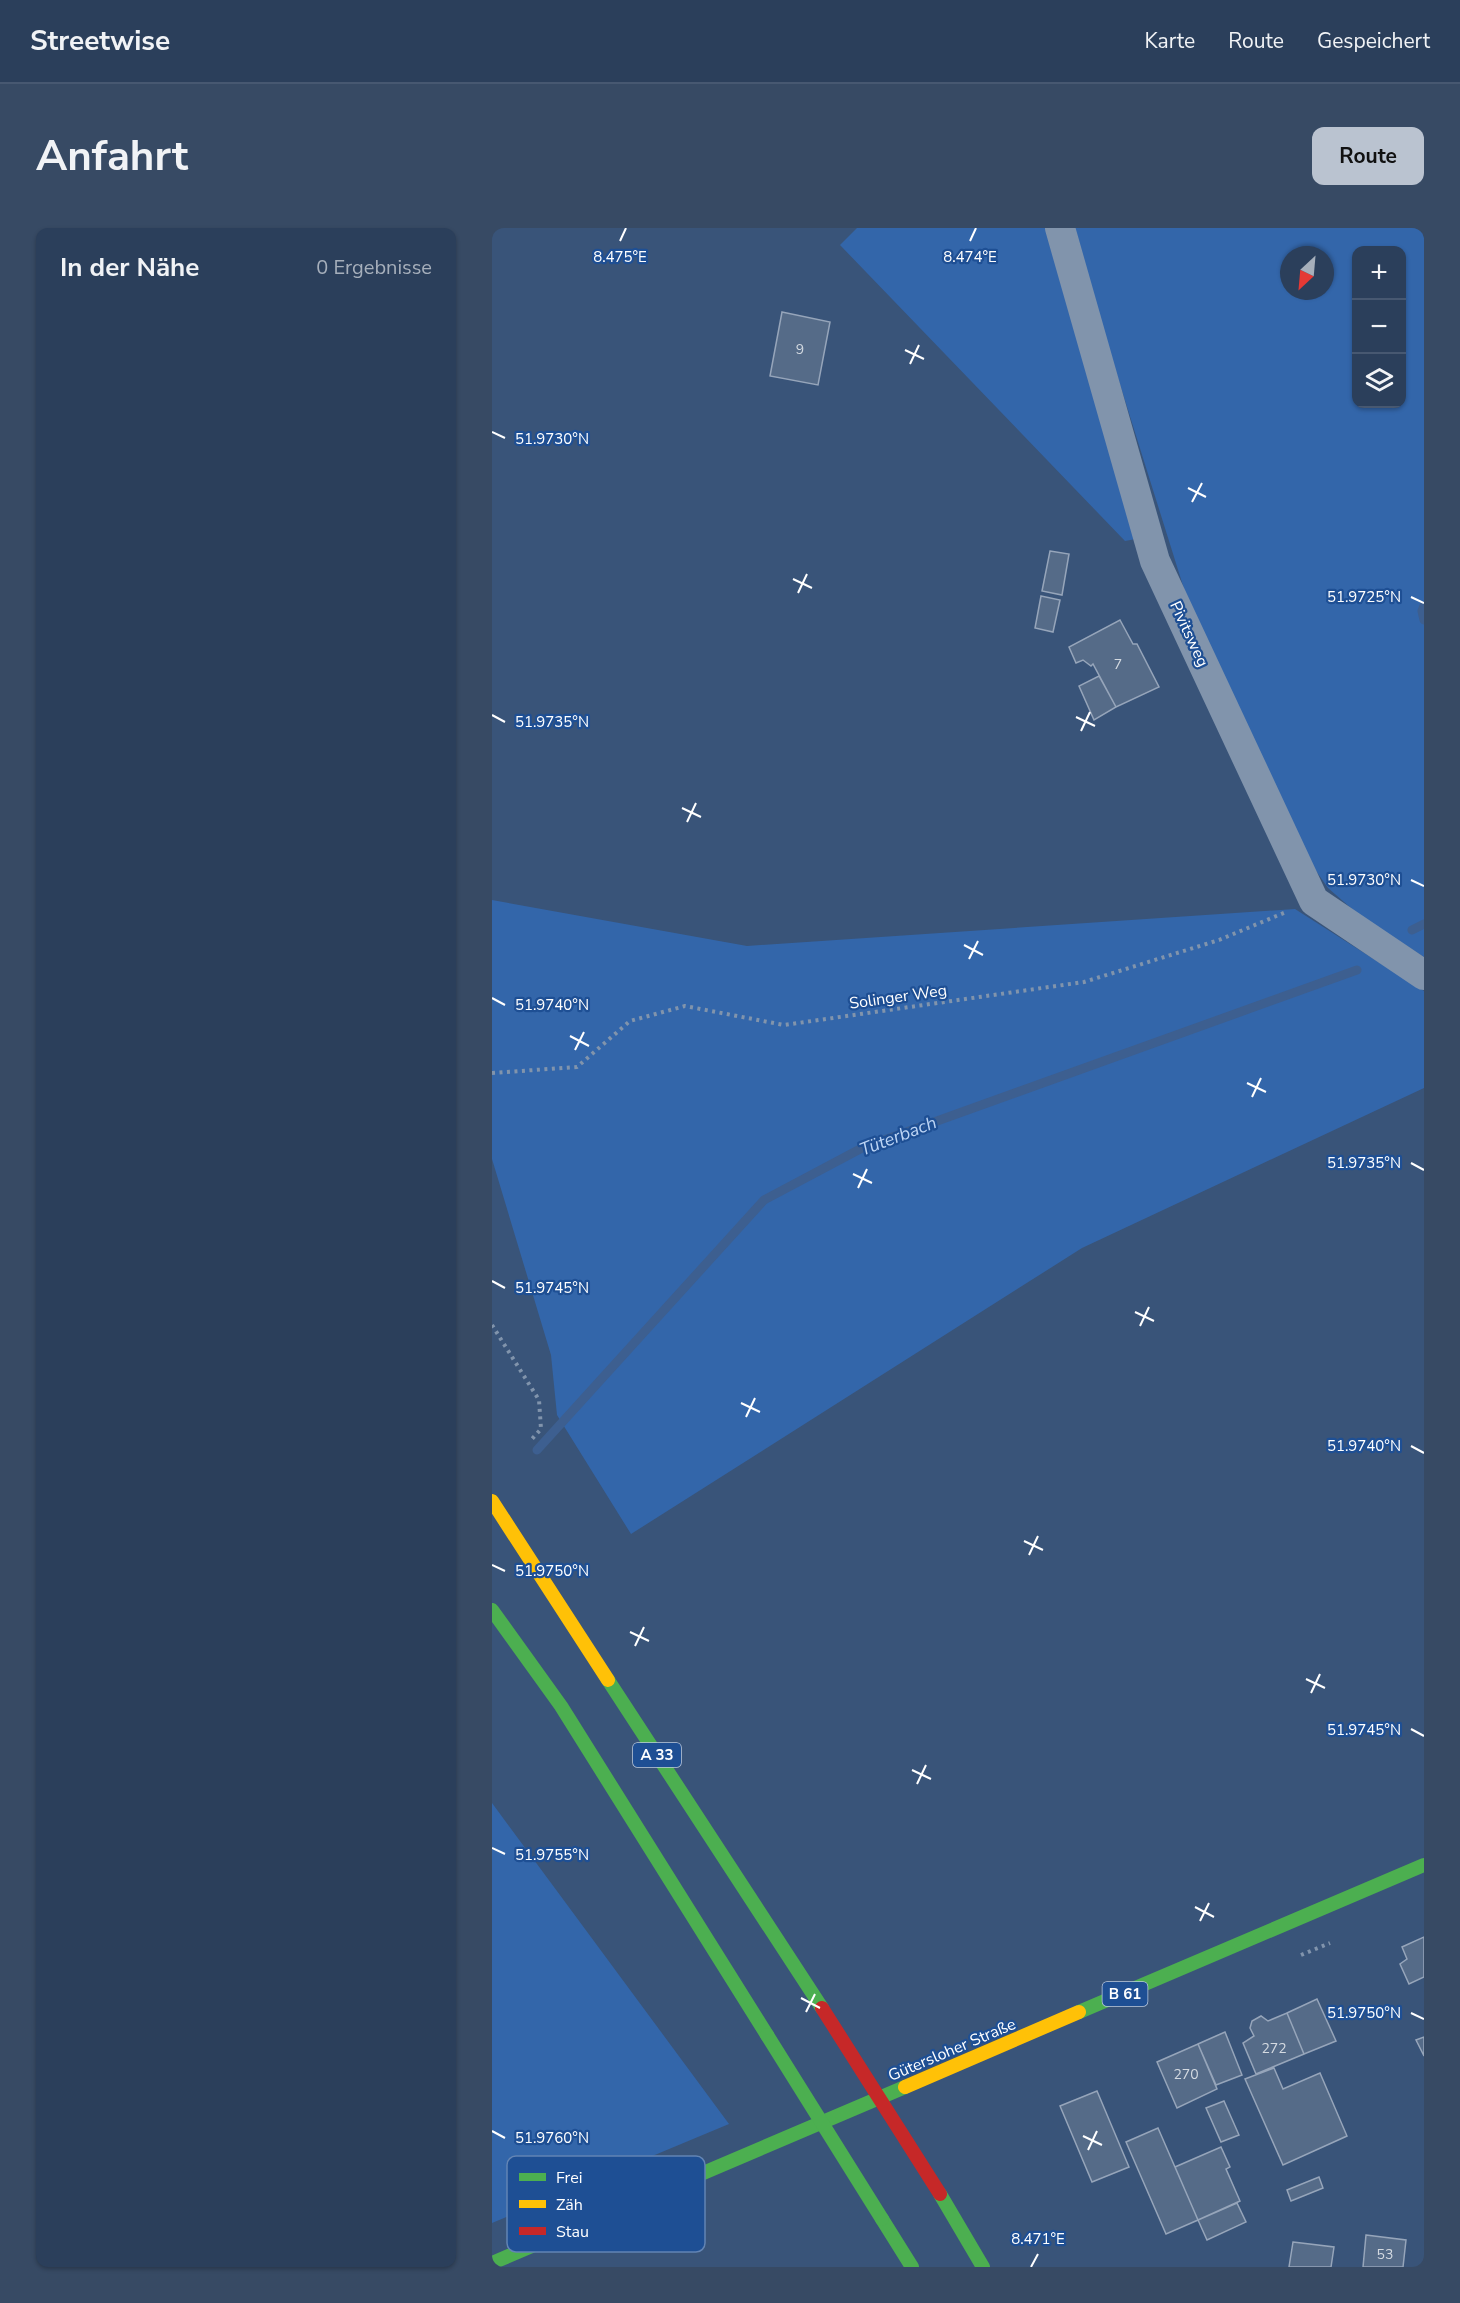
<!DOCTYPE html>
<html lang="de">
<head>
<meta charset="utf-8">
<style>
  body { margin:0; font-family:"Nunito Sans",sans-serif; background:#374a64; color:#f1f3f6 }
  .controls { position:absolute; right:18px; top:18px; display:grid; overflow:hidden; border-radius:12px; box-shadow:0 2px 4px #0004 }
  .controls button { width:54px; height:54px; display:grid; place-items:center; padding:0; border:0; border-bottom:2px solid #475871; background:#2b3f5b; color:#f1f3f6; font:30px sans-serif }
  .compass { position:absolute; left:788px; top:18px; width:54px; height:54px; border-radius:50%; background:#2b3f5b; box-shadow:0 2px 4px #0004; rotate:206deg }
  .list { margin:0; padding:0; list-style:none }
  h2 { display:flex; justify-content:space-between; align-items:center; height:78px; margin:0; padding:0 24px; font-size:26px }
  h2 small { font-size:20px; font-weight:400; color:#a6afbb }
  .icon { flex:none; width:33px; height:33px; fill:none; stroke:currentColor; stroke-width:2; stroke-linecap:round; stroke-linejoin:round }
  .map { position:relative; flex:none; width:932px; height:2039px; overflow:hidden; border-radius:12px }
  header { display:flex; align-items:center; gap:36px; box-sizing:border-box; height:84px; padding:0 30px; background:#2b3f5b; border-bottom:2px solid #475871 }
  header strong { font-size:28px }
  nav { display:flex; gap:33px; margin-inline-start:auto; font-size:21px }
  .intro { display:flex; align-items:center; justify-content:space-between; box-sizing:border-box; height:144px; padding:0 36px }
  h1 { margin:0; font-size:42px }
  .button { padding:15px 27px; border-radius:12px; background:#bac3d0; color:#111; font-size:21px; font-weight:700 }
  main { display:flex; gap:36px; padding:0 36px }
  aside { flex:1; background:#2b3f5b; border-radius:12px; box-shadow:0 2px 4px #0004 }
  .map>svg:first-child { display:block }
</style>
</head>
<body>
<header>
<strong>Streetwise</strong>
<nav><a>Karte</a><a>Route</a><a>Gespeichert</a></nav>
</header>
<div class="intro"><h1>Anfahrt</h1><a class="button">Route</a></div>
<main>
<aside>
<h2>In der Nähe<small>0 Ergebnisse</small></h2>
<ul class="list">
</ul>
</aside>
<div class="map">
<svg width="932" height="2039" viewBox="0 0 932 2039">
  <rect width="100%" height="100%" fill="#395479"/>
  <path fill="#36a" fill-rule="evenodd" d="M365 0H558L649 310 633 313 348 17Z
    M579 0H932V729L867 687 836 660 815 630 698 380ZM864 22H910V176H864ZM797 27H833V63H797Z
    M0 672 255 718 803 681 932 763V860L590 1020 139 1306 65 1187 59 1127 0 931Z
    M0 1575 237 1896 0 1995Z"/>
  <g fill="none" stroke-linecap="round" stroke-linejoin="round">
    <path stroke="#3d5f90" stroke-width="9" d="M932 378 930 383 932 392
      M920 702 932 696
      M45 1222 272 972 370 920 865 742"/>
  </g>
  <path fill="#556b88" stroke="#96a5ba" stroke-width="1.5" d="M290 84 338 94 326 157 278 148Z
    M558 323 577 326 570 367 550 363Z
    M549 368 568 372 561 404 543 400Z
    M628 392 641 416H645L667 459 624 479 601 436 599 438 591 432 584 435 577 419Z
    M607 448 624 479 602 492 587 458Z
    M932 1709V1749L917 1756 908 1736 915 1731 910 1719Z
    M825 1771 844 1813 812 1826 795 1785Z
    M795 1785 812 1826 764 1846 751 1815 762 1808 758 1800 760 1793 769 1788 776 1793Z
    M733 1804 750 1847 724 1857 706 1816Z
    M932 1809V1828L924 1812Z
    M706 1816 725 1861 685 1880 665 1834Z
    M782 1840 791 1861 828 1845 855 1908 791 1937 753 1851Z
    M605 1863 637 1939 600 1954 568 1878Z
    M732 1873 747 1907 729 1914 714 1880Z
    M666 1900 706 1992 674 2006 634 1914Z
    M729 1919 738 1939 734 1941 748 1973 706 1992 683 1939Z
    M827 1949 831 1960 799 1973 795 1962Z
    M745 1975 754 1994 715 2012 706 1992Z
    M874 2007 914 2012 911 2039H871Z
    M801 2014 842 2019 839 2039H797Z"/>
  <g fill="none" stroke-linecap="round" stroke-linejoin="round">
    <path stroke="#8194ac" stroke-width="4" stroke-dasharray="3 4.5" stroke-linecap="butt" d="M0 845 85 839 138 793 193 778 292 797 592 754 727 712 794 684
      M0 1097 47 1172 49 1201 39 1212
      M809 1727 838 1715"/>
    <path stroke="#8194ac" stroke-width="30" d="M568 0 663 333 822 673 932 747"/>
    <path stroke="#4caf50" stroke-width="14" d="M0 1382 69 1478 275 1807
      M116 1452 330 1780
      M587 1784 932 1637
      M448 1966 491 2039
      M390 1991 420 2039
      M0 2035 413 1859"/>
    <path stroke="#ffc107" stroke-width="14" d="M0 1273 116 1452
      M413 1859 587 1784"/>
    <path stroke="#4caf50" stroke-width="14" d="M275 1807 390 1991"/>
    <path stroke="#c62828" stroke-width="14" d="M330 1780 448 1966"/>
  </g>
  <path fill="none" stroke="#fff" stroke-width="2" d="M128 13 134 0M478 13 484 0M413 122 432 131M418 136 427 117M0 204 13 210M696 260 714 269M700 274 710 255M301 351 320 360M306 365 315 346M919 369 932 375M0 487 13 494M584 489 603 498M589 503 598 484M190 580 209 589M195 594 204 575M919 652 932 658M472 717 491 727M477 731 486 713M0 770 13 777M78 808 97 818M83 822 92 804M755 855 774 864M760 869 769 850M919 935 932 942M361 946 380 955M366 960 375 941M0 1053 13 1060M643 1084 662 1093M648 1098 657 1079M249 1175 268 1184M254 1189 263 1170M919 1218 932 1225M532 1313 551 1322M537 1327 546 1308M0 1337 13 1343M138 1404 157 1413M143 1418 152 1399M814 1451 833 1460M819 1465 828 1446M919 1501 932 1508M420 1542 439 1551M425 1556 434 1537M0 1620 13 1626M703 1679 722 1689M708 1693 717 1675M309 1770 328 1780M314 1784 323 1766M919 1785 932 1791M0 1903 13 1910M591 1908 610 1917M596 1922 605 1903M539 2039 546 2026"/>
  <g text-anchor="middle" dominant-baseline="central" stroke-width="4.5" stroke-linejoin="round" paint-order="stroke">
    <g font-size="14" fill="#d4dae1">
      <text x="308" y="121">9</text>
      <text x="626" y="436">7</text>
      <text x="782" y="1820">272</text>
      <text x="694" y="1846">270</text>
      <text x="893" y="2026">53</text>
    </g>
    <g fill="#1e4f94" stroke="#bccadf" stroke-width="1.5">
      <rect x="141" y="1515" width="48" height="24" rx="4.5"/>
      <rect x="610.5" y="1754" width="45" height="24" rx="4.5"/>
    </g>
    <g font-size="15" font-weight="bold" fill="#fff">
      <text x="165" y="1527">A 33</text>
      <text x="633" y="1766">B 61</text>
    </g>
    <g font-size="16" fill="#fff" stroke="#1e4f94">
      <text transform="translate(697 406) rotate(65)">Pivitsweg</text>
      <text transform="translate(406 769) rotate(-8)">Solinger Weg</text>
      <text transform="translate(460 1822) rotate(-23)">Gütersloher Straße</text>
    </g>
    <g font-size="18" font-style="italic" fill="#bdd5f5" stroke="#1e4f94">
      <text transform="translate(406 908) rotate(-21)">Tüterbach</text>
    </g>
  </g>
  <rect x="15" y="1928" width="198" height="96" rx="9" fill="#1e4f94" stroke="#6284b4" stroke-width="1.5"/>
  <rect x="27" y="1945" width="27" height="8" fill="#4caf50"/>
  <rect x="27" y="1972" width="27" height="8" fill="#ffc107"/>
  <rect x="27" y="1999" width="27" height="8" fill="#c62828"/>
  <g font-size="16" fill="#fff">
    <text x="64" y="1955">Frei</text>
    <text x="64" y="1982">Zäh</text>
    <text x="64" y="2009">Stau</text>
  </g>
  <g font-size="15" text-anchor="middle" fill="#fff" stroke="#1e4f94" stroke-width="4.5" stroke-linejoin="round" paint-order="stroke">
    <text x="128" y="34">8.475°E</text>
    <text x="478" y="34">8.474°E</text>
    <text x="60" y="216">51.9730°N</text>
    <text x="872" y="374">51.9725°N</text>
    <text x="60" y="499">51.9735°N</text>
    <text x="872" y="657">51.9730°N</text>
    <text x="60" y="782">51.9740°N</text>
    <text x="872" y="940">51.9735°N</text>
    <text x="60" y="1065">51.9745°N</text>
    <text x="872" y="1223">51.9740°N</text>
    <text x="60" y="1348">51.9750°N</text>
    <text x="872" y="1507">51.9745°N</text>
    <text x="60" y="1632">51.9755°N</text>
    <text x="872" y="1790">51.9750°N</text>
    <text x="60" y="1915">51.9760°N</text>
    <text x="546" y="2016">8.471°E</text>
  </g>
</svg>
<div class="controls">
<button>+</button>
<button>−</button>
<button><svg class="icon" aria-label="layers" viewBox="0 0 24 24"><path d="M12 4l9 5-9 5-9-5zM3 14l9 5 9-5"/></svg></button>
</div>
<svg class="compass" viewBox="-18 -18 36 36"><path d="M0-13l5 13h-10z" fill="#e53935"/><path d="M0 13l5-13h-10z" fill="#a6afbb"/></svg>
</div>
</main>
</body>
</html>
